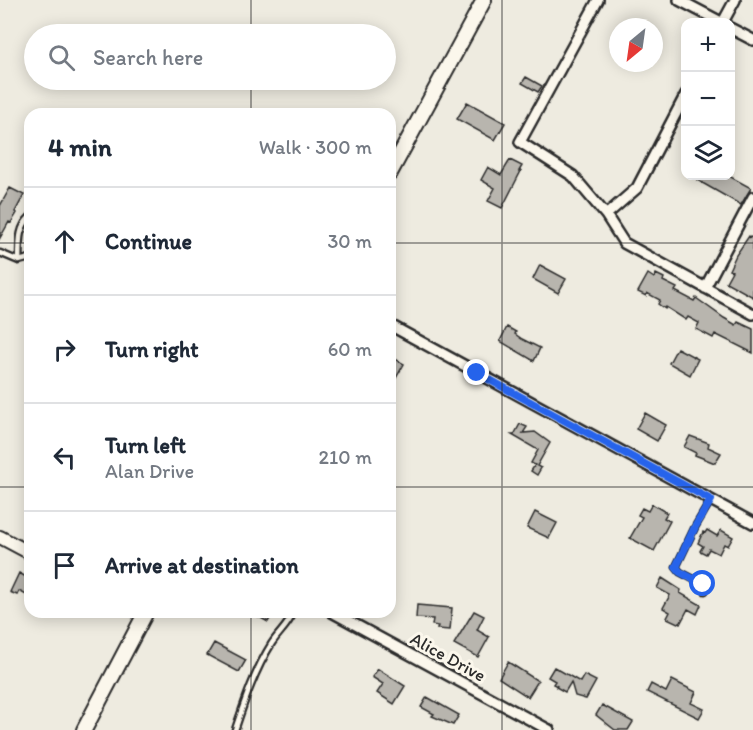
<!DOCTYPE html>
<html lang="en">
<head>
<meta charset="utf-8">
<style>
  body { margin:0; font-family:Itim,sans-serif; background:#f6f6f7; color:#1f2937 }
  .controls { position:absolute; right:18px; top:18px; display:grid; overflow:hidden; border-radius:12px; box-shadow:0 3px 15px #0003 }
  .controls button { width:54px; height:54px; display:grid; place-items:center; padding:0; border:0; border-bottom:2px solid #e0e1e3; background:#fff; color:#1f2937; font:30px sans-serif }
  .compass { position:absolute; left:609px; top:18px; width:54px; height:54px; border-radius:50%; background:#fff; box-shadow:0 3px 15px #0003; rotate:209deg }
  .stop { position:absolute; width:18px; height:18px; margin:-14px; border:4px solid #2563eb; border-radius:50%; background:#fff }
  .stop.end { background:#2563eb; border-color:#fff; box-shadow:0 2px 6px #0008 }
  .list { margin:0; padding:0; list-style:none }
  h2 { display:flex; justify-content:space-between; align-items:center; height:78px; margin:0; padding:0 24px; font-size:26px }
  h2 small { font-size:20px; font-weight:400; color:#747a83 }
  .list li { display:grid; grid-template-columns:39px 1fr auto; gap:18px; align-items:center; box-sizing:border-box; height:108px; padding:0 24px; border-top:2px solid #e0e1e3 }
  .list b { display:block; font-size:22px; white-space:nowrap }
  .list p { margin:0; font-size:20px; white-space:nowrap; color:#747a83 }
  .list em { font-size:20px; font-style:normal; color:#747a83 }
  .icon { flex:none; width:33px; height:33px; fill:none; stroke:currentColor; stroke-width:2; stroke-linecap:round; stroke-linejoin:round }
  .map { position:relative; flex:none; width:753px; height:730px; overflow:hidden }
  .search { position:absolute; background:#fff; box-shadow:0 3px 15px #0003; left:24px; top:24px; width:372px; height:66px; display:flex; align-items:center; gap:15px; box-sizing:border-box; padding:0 21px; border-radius:33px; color:#747a83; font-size:22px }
  .panel { position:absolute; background:#fff; box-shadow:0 3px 15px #0003; left:24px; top:108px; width:372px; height:510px; border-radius:18px }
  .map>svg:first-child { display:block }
</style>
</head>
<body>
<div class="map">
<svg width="753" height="730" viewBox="0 0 753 730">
  <rect width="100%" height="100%" fill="#eeebe0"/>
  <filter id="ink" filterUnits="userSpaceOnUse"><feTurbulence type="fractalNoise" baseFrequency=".0167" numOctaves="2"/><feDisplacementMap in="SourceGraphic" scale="12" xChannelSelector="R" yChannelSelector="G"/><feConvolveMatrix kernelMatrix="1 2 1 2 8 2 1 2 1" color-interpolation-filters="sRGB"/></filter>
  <g filter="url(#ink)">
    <path fill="#b8b5ae" stroke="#2b2b2b" stroke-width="1.5" d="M526 77 542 86 538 92 522 83Z
      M467 102 505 123 495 140 457 119Z
      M510 160 522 166 519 171H521L502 208 488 201 495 188 481 180 488 167 501 175Z
      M700 176H729L751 188 741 205 697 180Z
      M10 188 24 195 15 212 17 213 11 223 9 222 0 238V206Z
      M749 236 753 239V297L726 282 732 271 729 270 736 255Z
      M540 265 566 279 558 293 533 279Z
      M648 274 654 278 656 274 664 278 663 281 677 288 675 291 694 301 696 298 724 318 736 325 738 322 753 329V353L715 334 713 338 696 329 699 323 688 317 686 320 666 307 665 309 658 304 660 300 647 293 646 296 638 292Z
      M507 327 516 332 515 334 522 339 540 348 534 361 500 341Z
      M677 348 698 359 690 375 669 363Z
      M390 356 404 364 396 378 390 375Z
      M645 413 666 425 657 441 636 429Z
      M520 424 527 427 523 433 535 432 550 443 537 466 541 468 537 475 531 471 535 465 531 463 538 450 512 435H514Z
      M690 436 709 443 708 447 721 453 715 463 695 455 696 453 684 447Z
      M652 504 667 513 664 518 670 521 654 551 630 538 642 517 638 515 642 508 648 511Z
      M535 512 557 523 549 538 527 528Z
      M707 530 717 536 721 530 733 537 728 546 724 544 719 554 709 549 706 554 700 551 703 546 698 543 703 532 705 533Z
      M19 573 30 579V597L19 591 17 595 10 592Z
      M662 578 681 590 680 593 701 605 697 614 688 609 680 624 667 618 670 612 663 608 670 595 657 588Z
      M417 605 452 608 450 630 437 629 438 626 432 625 433 619 416 618Z
      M474 611 484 616 477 630 489 637 478 657 454 644Z
      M250 612H274L268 622Z
      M214 643 246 660 239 672 207 655Z
      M508 662 538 681 528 697 499 678Z
      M554 667 580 682 584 675 596 681 586 699 575 696 571 682 565 692 556 687 557 686 553 684 555 681 548 677Z
      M378 669 405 686 394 704 377 693 383 684 372 677Z
      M672 680 696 692 691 703 704 709 699 718 647 692 651 684 666 692Z
      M427 697 459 715 453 725 432 716 434 714 421 707Z
      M602 705 633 722 628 730H615L596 715Z"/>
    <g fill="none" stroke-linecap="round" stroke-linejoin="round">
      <defs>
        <path id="service" d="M0 253 19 261 30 258
          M19 261C20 245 17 229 30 217
          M705 591 703 584 680 572 676 567 695 527 711 500
          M235 730C245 700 255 670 272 643 280 631 287 627 294 612"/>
        <path id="minor" d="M598 0 520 142 573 176 606 215 624 243 753 314
          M679 0 721 22
          M723 22 735 0
          M730 28 753 40
          M606 215 637 188 686 94
          M705 288 753 197
          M390 325 753 523
          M332 612 549 730"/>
        <path id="tertiary" d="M0 537 30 553"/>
        <path id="secondary" d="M390 173 484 0
          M84 730 146 612"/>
      </defs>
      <use href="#service" stroke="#2b2b2b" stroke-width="9"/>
      <use href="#minor" stroke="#2b2b2b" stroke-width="14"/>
      <use href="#tertiary" stroke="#2b2b2b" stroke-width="16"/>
      <use href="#secondary" stroke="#2b2b2b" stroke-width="18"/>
      <use href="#service" stroke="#fbf7ec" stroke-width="4.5"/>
      <use href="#minor" stroke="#fbf7ec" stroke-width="9"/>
      <use href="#tertiary" stroke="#fbf7ec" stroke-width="12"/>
      <use href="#secondary" stroke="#fbf7ec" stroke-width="14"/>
    </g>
  </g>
  <g fill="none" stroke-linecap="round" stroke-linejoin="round" filter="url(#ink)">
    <path stroke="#2563eb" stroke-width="8" d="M477 373 711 500 695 527 676 567 680 572 703 584"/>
  </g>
  <path fill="none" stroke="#2b2b2b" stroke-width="1.5" stroke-opacity="0.55" d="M251 0V34M502 0V730M251 80V114M0 243H30M390 243H753M0 487H30M390 487H753M251 612V730"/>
  <g text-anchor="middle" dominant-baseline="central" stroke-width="6" stroke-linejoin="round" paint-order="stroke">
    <g font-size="18" fill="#2b2b2b" stroke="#fbf7ec">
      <text transform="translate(448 657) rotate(29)">Alice Drive</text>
    </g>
  </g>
</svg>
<div class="controls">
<button>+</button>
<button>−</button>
<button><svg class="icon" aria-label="layers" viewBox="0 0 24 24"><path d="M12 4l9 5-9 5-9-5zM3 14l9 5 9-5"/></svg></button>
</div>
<svg class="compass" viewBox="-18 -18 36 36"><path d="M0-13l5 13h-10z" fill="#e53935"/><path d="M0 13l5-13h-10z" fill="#747a83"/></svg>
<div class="stop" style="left:703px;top:584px"></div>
<div class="stop end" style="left:477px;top:373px"></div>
<div class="search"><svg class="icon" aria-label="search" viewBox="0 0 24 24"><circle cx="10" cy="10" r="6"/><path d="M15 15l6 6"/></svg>Search here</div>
<section class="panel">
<h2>4 min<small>Walk · 300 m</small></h2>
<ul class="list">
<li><svg class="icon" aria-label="ahead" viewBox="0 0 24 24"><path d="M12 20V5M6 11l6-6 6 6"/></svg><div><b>Continue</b></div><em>30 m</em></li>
<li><svg class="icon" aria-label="right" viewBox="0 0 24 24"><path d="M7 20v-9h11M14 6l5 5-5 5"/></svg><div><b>Turn right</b></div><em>60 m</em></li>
<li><svg class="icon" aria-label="left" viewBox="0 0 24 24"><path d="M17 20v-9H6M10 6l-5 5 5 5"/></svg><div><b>Turn left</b><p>Alan Drive</p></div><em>210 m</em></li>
<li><svg class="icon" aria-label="arrive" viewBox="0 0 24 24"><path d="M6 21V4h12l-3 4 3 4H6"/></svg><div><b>Arrive at destination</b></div></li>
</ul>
</section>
</div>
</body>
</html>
